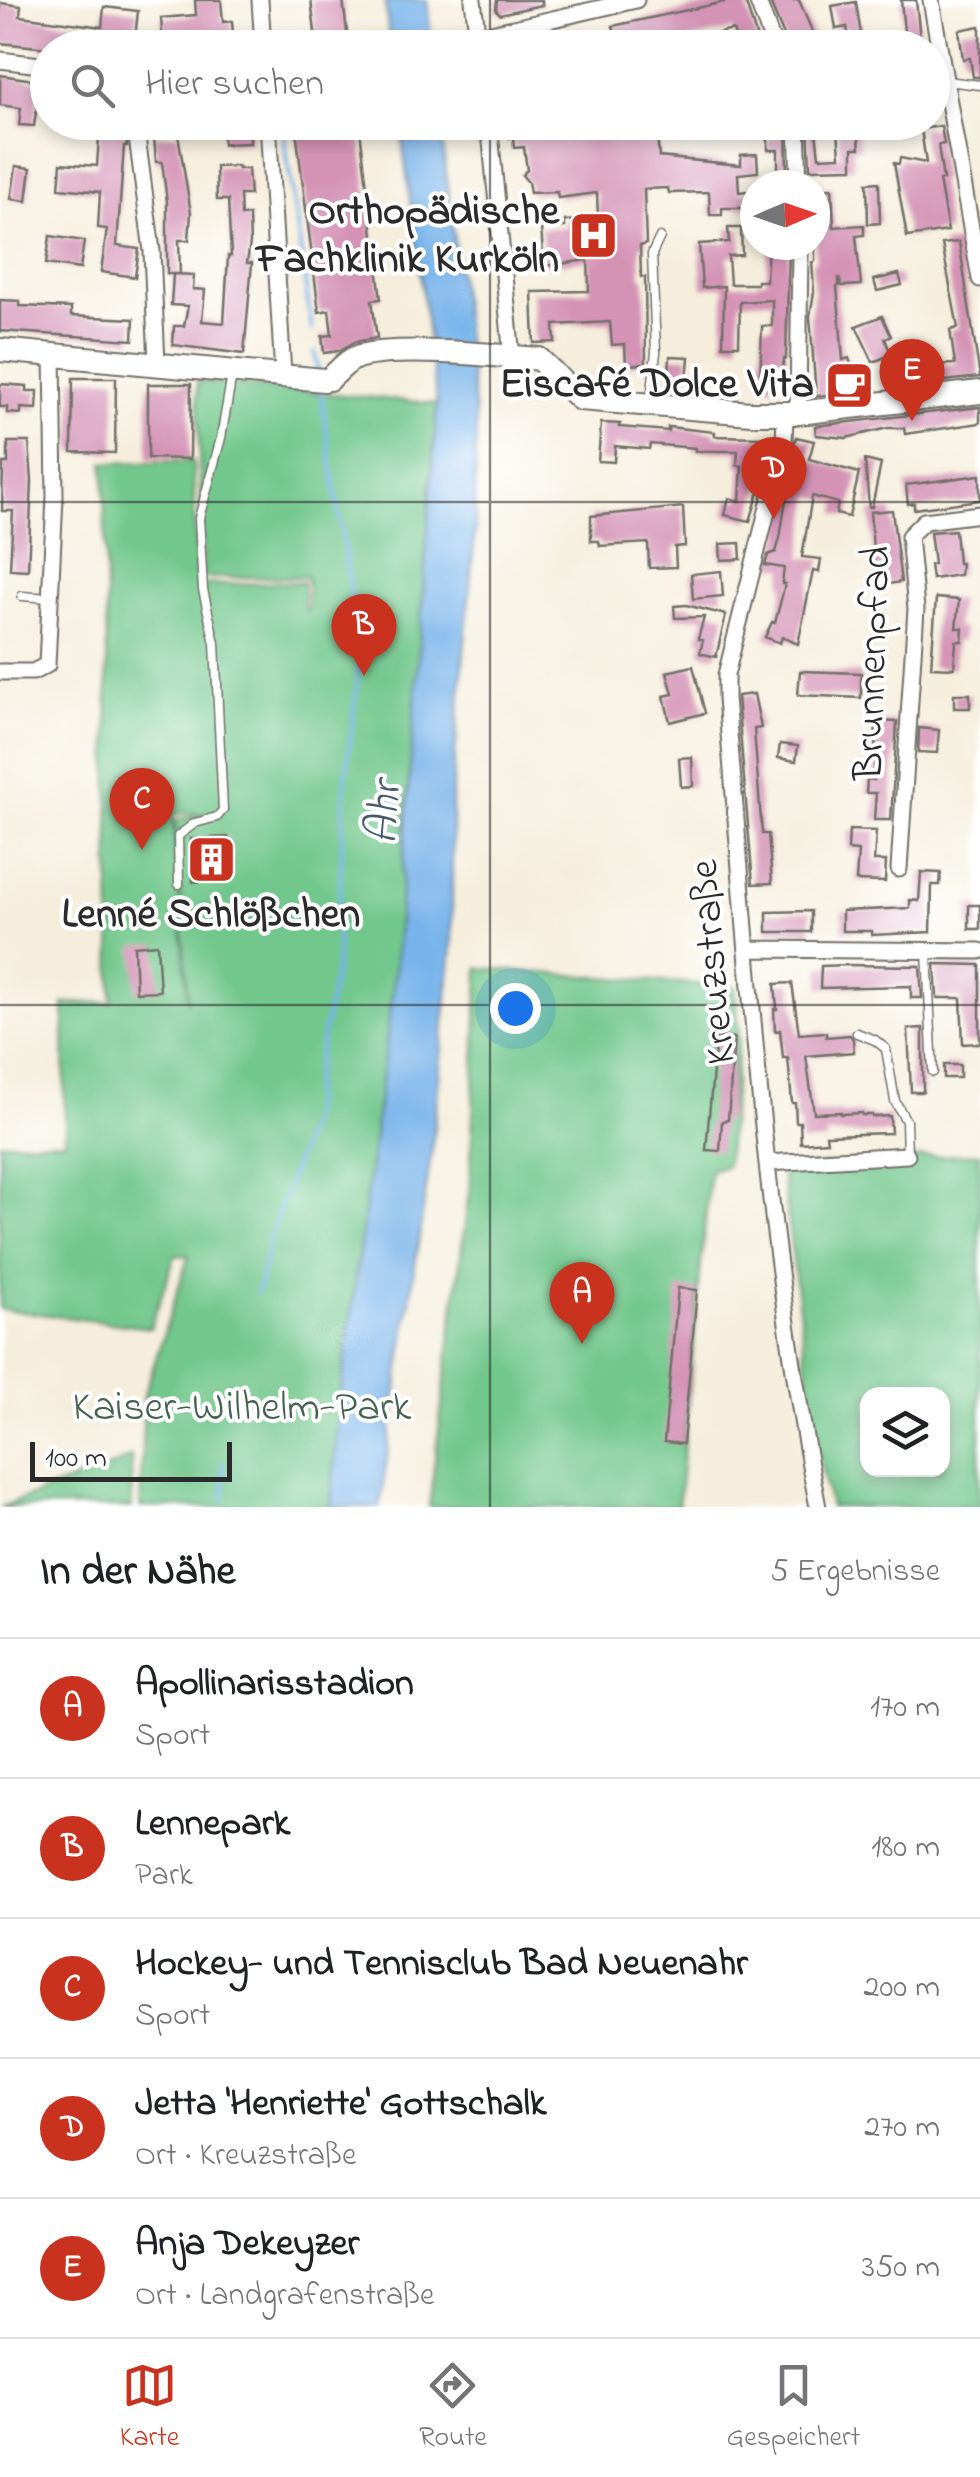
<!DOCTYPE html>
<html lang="de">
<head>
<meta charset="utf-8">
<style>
  body { margin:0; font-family:"Indie Flower",sans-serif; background:#f2f2f2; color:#202124 }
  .controls { position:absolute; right:30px; bottom:30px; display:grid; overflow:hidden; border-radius:20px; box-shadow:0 5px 15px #0003 }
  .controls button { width:90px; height:90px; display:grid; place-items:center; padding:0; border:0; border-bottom:2px solid #e0e0e0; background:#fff; color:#202124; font:50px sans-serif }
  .compass { position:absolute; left:740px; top:170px; width:90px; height:90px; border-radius:50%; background:#fff; box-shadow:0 5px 15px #0003; rotate:88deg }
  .scale { position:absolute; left:30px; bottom:25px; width:202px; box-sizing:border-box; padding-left:10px; border:5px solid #2b2b2b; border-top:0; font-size:28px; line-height:35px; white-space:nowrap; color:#2b2b2b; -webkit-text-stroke:8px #fff; paint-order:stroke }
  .you { position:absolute; left:515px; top:1008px; width:35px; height:35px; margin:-25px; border:8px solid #fff; border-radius:50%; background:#1a73e8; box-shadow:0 0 0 15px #1a73e833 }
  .badge { display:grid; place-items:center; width:65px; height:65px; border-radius:50%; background:#c8321e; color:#fff; font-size:32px; font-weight:700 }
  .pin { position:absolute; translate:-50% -82px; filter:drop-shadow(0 2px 5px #0008) }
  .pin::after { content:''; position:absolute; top:52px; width:35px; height:30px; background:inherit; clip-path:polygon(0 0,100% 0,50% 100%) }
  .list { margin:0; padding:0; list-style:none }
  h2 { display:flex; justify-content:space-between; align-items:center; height:130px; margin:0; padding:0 40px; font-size:42px }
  h2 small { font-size:32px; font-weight:400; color:#757577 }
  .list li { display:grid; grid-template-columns:65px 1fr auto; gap:30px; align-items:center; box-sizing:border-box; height:140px; padding:0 40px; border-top:2px solid #e0e0e0 }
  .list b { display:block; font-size:38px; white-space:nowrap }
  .list p { margin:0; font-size:32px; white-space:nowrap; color:#757577 }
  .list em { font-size:32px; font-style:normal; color:#757577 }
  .icon { flex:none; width:55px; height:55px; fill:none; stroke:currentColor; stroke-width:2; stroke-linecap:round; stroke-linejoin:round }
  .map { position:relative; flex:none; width:980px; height:1507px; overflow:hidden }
  .search { position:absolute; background:#fff; box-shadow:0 5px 15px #0003; left:30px; right:30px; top:30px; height:110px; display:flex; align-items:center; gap:25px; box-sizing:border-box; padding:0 35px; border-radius:55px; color:#757577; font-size:38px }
  .sheet { height:830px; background:#fff }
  nav { display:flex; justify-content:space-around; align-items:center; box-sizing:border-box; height:140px; border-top:2px solid #e0e0e0; background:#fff; font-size:28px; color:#757577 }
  nav a { display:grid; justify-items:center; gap:5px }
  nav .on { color:#c8321e }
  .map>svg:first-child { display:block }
</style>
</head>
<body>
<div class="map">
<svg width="980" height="1507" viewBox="0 0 980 1507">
  <rect width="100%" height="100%" fill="#fff"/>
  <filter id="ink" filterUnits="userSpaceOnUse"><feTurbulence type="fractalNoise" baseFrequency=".01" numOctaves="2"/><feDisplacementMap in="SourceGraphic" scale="20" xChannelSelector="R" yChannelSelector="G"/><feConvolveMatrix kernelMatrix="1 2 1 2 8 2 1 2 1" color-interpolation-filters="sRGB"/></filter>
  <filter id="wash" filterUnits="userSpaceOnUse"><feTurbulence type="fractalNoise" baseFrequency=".0048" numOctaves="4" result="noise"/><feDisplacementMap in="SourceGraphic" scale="40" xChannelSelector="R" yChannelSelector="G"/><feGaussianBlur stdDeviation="2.25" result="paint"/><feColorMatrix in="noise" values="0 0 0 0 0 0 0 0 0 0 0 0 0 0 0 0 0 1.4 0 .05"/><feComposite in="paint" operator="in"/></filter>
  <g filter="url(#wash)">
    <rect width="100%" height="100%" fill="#f5eedc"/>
    <path fill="#72c78c" stroke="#4e795c" stroke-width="2.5" fill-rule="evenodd" d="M197 381 437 404 395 974 339 1407 331 1507H140L144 1396 189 1255 175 1256 150 1328 0 1309V1142L65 1141 64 1004 112 1002 104 463 193 461 197 585 303 582 304 609H308L307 577 203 578ZM216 813 175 820 188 1002 172 814Z
      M479 968 735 987 739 1034 726 1166 710 1170 678 1507H429L470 1184Z
      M980 1153V1507H830L816 1441 781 1168ZM868 1394H942V1470H868Z
      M131 1456 132 1507H1L113 1466Z"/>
    <path fill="#78b4ea" stroke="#52708a" stroke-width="2.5" d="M385 0H427L432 47H390Z
      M400 123H440L476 422 475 532 452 787V947L432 1148 380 1507H331L339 1407 395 974 437 404Z"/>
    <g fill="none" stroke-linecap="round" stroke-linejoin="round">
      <path stroke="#78b4ea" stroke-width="4" d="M282 122 312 330
        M315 352 318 372
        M257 1293 271 1233 310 1119 313 1085 336 966 345 784 360 656 320 387
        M223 1463 224 1500"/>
    </g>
    <g id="blocks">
      <path fill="#d493b5" d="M195 0H221L223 22 232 21 234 48H206V44L163 47 161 18 196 15Z
        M311 0H343L349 48H317Z
        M497 0H542V5L500 14 496 10Z
        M734 0 746 4 760 48H739L733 30 654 48H619L613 26Z
        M769 0H799L819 48H789Z
        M901 0H916L921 48H872L871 41 895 38V33L904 32Z
        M856 2 863 48H851L847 27 836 29 832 6Z
        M0 3 21 6 20 16 102 27 104 7 138 11 134 48H49L0 43Z
        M980 26V77H973L970 58 963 59 959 30Z
        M0 75 48 82V99L38 98 34 126 19 125 21 108 0 105Z
        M100 122H122L125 134 127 146H124L117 246 139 249 135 277 101 272 107 229 98 228 100 192 59 188 61 163 97 166Z
        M222 122H250V143L223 144Z
        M295 122H359L381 299 372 300 377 338 355 342 338 351 324 353 322 336 332 335 329 310 319 312Z
        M507 122H656L659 157 741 165V155L757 154 758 172 738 174 739 192 749 191V208H722V215H710L709 192 669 193 668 188 644 189 646 244 640 246 641 277H645L646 364 626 365 625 344 612 345 610 322 554 325 555 342 534 343 532 292 589 291 588 260 544 266 541 228 565 227V221L598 219 597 193 558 198 557 192 530 193 528 182 522 175 527 170 524 147 514 148 513 137 509 138Z
        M773 122H786L787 170 778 171V150H768V138H775Z
        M808 122H815L819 157 840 156 838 130 858 128 860 148H853V168L810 169Z
        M941 126 944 144 938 145 943 180H939L948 231 907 237 894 163 899 164 900 158 926 163 921 129Z
        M178 134 191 213 189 240H179L180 274H167V202L162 162H156L154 136Z
        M16 166 31 168 27 201 11 199Z
        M238 166V169H248L250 195H240L241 216 249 215 250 243 247 263H252L244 354 173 345 174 326H184L188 306 171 305 173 274 194 275 193 289 205 290 202 321 224 323 228 256H231L228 200H217L216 167Z
        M879 182 880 223 868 224 867 183Z
        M832 188 834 227 864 225V235L856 236 861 285 842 286 839 277V286L837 287 843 360 849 358 852 367 832 376 834 380 842 379 843 393 816 396 810 316 814 292 812 262 815 261V189Z
        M728 228H741L742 255 728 256 730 284H757V281H766L768 245H789L786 359H784L781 387 760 385 762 326H772V300L740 302 739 345H723L724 286 702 288 699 244 729 242Z
        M50 236 84 241 80 269 46 264Z
        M959 242 980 377 900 386 899 373 916 371 912 347 925 345 928 365 955 364 950 330 958 328 942 244Z
        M899 274 902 285 877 291 874 280Z
        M0 300 20 301V306L71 308V316L134 319 133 340 0 331Z
        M882 316 891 336 885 338 891 355 873 362 856 326Z
        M670 356 689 357 687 380 669 379Z
        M73 378H116L115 453 72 452Z
        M0 384 27 386V391H38L37 409 21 408V414L7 413V407H0Z
        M148 384H191L190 459 148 458Z
        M980 407V423L905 434 904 428H888L846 438 816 435 815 426Z
        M601 423 620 424 619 427 668 431V427L715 432V436L763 437 764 476 750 521 725 515 729 498 740 501 742 466 737 465 738 451H695V448L650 444 649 449 615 446 614 462 598 461Z
        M796 437 814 441 809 459 859 473 849 517 836 514 838 503 812 496 802 557 821 559 819 572 813 571 798 644 782 637 780 643 765 637 772 622 775 623 785 584H782L784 568 765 565 768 555 776 552 780 538 787 493H783Z
        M8 442H29L32 481 28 570 10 569 13 511H2L3 463H8Z
        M865 460 881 464 872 507H869Z
        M980 475V500L914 509V503L908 504 906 485Z
        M683 507 685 546 675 547 676 567 649 568 648 543 600 546 599 541H591V516Z
        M892 510 901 582 876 586 870 512Z
        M955 530 958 563H961L960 575 932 579 930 565 934 564 930 532Z
        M740 543 741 559 721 560 720 544Z
        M721 571 723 596 693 599 691 574Z
        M936 598 959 600 956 628H963L962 641H956L954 668 931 667Z
        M686 605 726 615 716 657 700 653 703 640 698 639 704 617 675 618 674 606Z
        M693 666 705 713 670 722 664 696 673 694 667 672Z
        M800 671 861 673V698L798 695Z
        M754 694 761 728 754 729 762 834H768L772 883 753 884 737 696Z
        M954 694H970V708H954Z
        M876 721 897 722 891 820H874L876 793H866L867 779 874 780Z
        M919 728 939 730 937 753 918 752Z
        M780 744 798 746 796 761 778 758Z
        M692 757 693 786 681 787 679 758Z
        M849 830 876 831 874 861H886L885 882 856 881 858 851 848 850Z
        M228 837 231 880 193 882 191 839Z
        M921 872 941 873 940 885H932L931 932 872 935V931H842V911L910 908V900L919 901Z
        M969 905H980V929H969Z
        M811 911V932H767V912Z
        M157 944 160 991 136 992 134 946Z
        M935 964 980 965V1043L963 1044 961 998H937Z
        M848 965 920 966 922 998H911V986L820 988 821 966Z
        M792 983 799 1034 826 1032V1037L850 1035 853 1039 854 1052 806 1056 814 1113 841 1112V1114L862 1113V1115H872V1117L890 1116 891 1133 826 1135 827 1141 801 1143 800 1122H796L795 1103H792L788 1058H783L780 1030 775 1031 774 1009H777L775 984Z
        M923 1028V1092H911L908 1029Z
        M716 1037 734 1038 728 1120 722 1121 720 1151 706 1150Z
        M944 1065H960V1078H944Z
        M678 1288 697 1290 683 1444 664 1442Z"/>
    </g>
  </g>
  <g filter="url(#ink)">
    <use href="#blocks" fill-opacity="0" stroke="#726f69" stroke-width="2.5"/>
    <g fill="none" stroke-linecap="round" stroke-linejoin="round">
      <defs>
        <path id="lane" d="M946 81 980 85
          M651 401 656 352 652 254 660 237
          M22 596 50 598
          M179 884 178 836 195 823 217 817 223 810 215 643 203 590 199 518 221 438 232 375
          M927 952 933 1072
          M857 1033 875 1040 886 1049 895 1101 906 1121 907 1155"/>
        <path id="street" d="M260 0 263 48
          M473 0 479 48
          M757 0 775 48
          M931 0 980 279
          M478 36 636 0
          M0 60 48 66
          M135 122 152 251 157 364
          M268 122 283 375
          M489 122 512 357
          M797 122 799 185
          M798 413 800 245
          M785 414 784 443 726 675V698C749 968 765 1241 818 1507
          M0 672H33L47 665 55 497 53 353
          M899 869 916 609 909 536 924 521 980 514
          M748 949 980 951
          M767 1163 907 1155"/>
        <path id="secondary" d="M0 350 324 380 329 379C340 371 346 360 360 356 401 346 494 355 539 359L580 399 751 413H798L980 392"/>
      </defs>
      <use href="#lane" stroke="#726f69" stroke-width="11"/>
      <use href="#street" stroke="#726f69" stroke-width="19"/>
      <use href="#secondary" stroke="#726f69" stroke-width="26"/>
      <use href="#lane" stroke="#fff" stroke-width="8"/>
      <use href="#street" stroke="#fff" stroke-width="15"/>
      <use href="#secondary" stroke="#fff" stroke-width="22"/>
    </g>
  </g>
  <path fill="none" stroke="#2b2b2b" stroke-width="2.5" stroke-opacity="0.55" d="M490 0V48M490 122V1507M0 502H980M0 1005H980"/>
  <defs>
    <symbol id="hospital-square" viewBox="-11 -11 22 22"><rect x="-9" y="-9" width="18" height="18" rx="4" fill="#c8321e" stroke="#fff"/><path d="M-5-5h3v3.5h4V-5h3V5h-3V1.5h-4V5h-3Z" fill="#fff"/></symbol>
    <symbol id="cafe-square" viewBox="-11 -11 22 22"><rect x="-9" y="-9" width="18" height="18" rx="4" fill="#c8321e" stroke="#fff"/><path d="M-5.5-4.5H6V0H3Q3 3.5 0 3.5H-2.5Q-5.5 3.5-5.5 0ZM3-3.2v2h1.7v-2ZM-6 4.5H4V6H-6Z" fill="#fff"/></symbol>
    <symbol id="building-square" viewBox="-11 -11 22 22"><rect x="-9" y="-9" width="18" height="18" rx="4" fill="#c8321e" stroke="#fff"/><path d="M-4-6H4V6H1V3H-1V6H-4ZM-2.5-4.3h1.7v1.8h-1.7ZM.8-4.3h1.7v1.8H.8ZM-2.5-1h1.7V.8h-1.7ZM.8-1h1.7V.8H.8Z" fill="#fff"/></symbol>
  </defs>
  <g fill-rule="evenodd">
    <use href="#hospital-square" x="566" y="208" width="55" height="55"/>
    <use href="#cafe-square" x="822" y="358" width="55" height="55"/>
    <use href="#building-square" x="184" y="832" width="55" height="55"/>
  </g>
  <g text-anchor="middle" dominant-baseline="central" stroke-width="8" stroke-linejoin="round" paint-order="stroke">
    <g font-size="42" font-weight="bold" fill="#2b2b2b" stroke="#fff" text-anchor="end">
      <text x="559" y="212">Orthopädische<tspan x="559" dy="48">Fachklinik Kurköln</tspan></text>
      <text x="814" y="385">Eiscafé Dolce Vita</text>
      <text x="211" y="915" text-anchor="middle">Lenné Schlößchen</text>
    </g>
    <g font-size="42" fill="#2b2b2b" stroke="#fff">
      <text transform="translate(874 663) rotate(-88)">Brunnenpfad</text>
      <text transform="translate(714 962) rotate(-95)">Kreuzstraße</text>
    </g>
    <g font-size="42" fill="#44624d" stroke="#fff">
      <text x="242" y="1408">Kaiser-Wilhelm-Park</text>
    </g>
    <g font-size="45" font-style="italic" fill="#465b6e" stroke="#fff">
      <text transform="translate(386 813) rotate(-86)">Ahr</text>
    </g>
  </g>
</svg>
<div class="controls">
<button><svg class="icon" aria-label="layers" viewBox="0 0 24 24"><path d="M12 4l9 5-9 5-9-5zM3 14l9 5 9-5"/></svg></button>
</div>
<svg class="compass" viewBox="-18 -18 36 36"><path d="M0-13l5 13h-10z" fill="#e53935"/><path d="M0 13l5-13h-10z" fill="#757577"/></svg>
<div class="scale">100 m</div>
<div class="you"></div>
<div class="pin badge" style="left:582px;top:1344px">A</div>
<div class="pin badge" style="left:364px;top:676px">B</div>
<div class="pin badge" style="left:142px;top:850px">C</div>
<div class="pin badge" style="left:774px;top:519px">D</div>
<div class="pin badge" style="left:912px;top:421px">E</div>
<div class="search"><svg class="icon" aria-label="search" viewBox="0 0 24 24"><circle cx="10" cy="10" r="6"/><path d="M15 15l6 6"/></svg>Hier suchen</div>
</div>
<section class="sheet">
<h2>In der Nähe<small>5 Ergebnisse</small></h2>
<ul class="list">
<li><span class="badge">A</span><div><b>Apollinarisstadion</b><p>Sport</p></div><em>170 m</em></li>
<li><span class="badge">B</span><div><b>Lennepark</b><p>Park</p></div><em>180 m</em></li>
<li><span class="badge">C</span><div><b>Hockey- und Tennisclub Bad Neuenahr</b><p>Sport</p></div><em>200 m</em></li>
<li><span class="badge">D</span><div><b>Jetta 'Henriette' Gottschalk</b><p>Ort · Kreuzstraße</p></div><em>270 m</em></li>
<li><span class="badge">E</span><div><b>Anja Dekeyzer</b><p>Ort · Landgrafenstraße</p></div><em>350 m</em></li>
</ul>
</section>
<nav>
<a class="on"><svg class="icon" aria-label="map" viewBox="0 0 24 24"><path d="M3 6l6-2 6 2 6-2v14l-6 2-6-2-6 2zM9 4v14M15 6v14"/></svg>Karte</a>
<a><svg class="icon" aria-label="directions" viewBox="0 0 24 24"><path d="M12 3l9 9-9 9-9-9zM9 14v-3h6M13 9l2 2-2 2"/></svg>Route</a>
<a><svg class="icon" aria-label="saved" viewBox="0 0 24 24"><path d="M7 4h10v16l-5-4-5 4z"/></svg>Gespeichert</a>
</nav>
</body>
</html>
